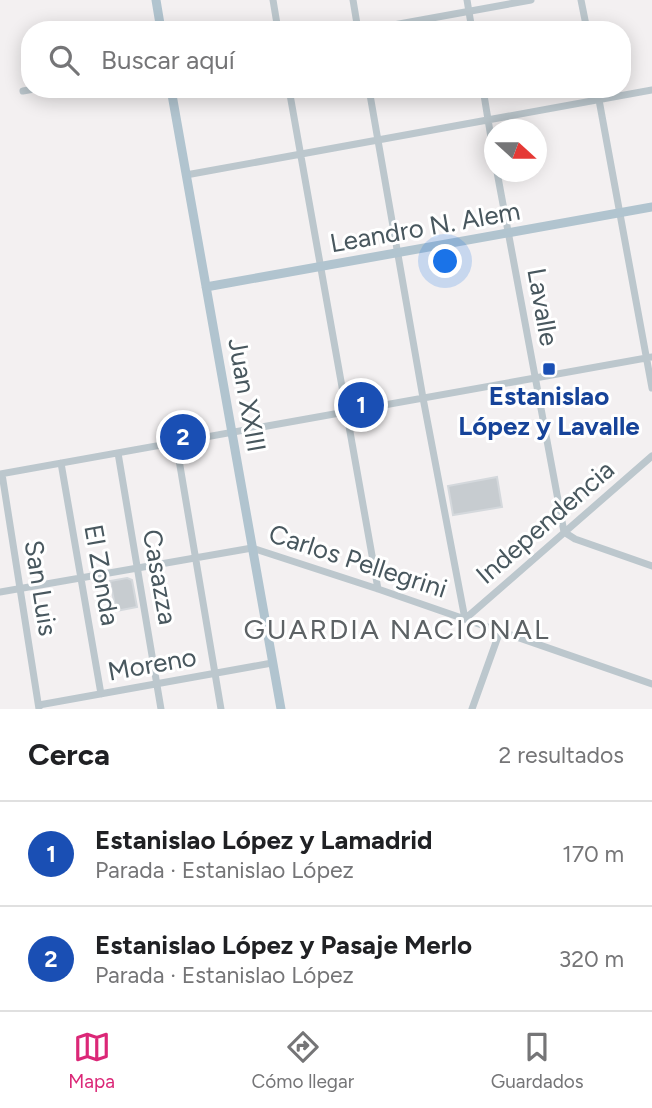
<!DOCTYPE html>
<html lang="es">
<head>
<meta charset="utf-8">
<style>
  body { margin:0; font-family:Figtree,sans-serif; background:#f6f6f6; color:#202124 }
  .compass { position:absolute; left:484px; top:119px; width:63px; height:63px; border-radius:50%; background:#fff; box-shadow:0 4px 18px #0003; rotate:111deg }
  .you { position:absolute; left:446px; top:262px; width:24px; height:24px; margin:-18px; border:5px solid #fff; border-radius:50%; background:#1a73e8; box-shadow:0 0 0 10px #1a73e833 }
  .badge { display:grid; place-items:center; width:46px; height:46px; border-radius:50%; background:#db2777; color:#fff; font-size:23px; font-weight:700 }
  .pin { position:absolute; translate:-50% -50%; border:4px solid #fff; box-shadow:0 2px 7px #0006 }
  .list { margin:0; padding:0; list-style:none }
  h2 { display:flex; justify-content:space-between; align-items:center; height:91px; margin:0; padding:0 28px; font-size:30px }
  h2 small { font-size:23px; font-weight:400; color:#757577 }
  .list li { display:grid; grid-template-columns:46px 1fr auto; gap:21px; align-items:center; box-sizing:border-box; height:105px; padding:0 28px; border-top:2px solid #e0e0e0 }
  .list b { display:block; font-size:26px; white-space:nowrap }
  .list p { margin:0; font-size:23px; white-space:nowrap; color:#757577 }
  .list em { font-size:23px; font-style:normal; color:#757577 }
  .icon { flex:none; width:38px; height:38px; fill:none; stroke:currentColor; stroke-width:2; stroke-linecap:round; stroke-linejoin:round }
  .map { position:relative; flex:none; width:652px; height:709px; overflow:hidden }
  .search { position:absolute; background:#fff; box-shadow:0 4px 18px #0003; left:21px; right:21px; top:21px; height:77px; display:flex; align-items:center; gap:18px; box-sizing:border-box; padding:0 24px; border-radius:28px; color:#757577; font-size:26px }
  .sheet { height:301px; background:#fff }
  nav { display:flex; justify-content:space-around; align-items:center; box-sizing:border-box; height:98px; border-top:2px solid #e0e0e0; background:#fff; font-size:19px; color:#757577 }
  nav a { display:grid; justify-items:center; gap:4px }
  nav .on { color:#db2777 }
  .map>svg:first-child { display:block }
</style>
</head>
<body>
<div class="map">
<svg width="652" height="709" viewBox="0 0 652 709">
  <rect width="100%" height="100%" fill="#f3f0f1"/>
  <path fill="#c7ccd0" stroke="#d4d8dc" stroke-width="2" d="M497 477 502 507 453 515 448 486Z
    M127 578 132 580 137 607 116 611 110 581Z"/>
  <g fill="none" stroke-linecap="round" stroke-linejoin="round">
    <path stroke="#bcc7cd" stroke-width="7" d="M273 0 278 30
      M353 0 358 30
      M467 0 472 30
      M581 0 587 30
      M366 30 531 0
      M289 89 378 589
      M369 89 423 398 465 619
      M483 89 494 156
      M597 89 652 388
      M23 91 34 89
      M497 172 564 532 575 539 652 566
      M186 175 652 90
      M176 442 221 709
      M118 453 161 709
      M61 463 101 694
      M0 474 652 357
      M2 474 39 709
      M0 592 252 548 378 589 652 684
      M465 619 652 456
      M39 705 272 663
      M472 709 500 631"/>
    <path stroke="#b1c4cf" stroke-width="9" d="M156 0 161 30
      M171 89 281 709
      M206 287 652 207"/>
  </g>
  <rect fill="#1a4fb4" stroke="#fff" stroke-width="2.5" x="542" y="362" width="14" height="14" rx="3.5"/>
  <g text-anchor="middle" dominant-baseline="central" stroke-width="6" stroke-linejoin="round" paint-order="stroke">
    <g font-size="26" fill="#48575e" stroke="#fff">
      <text transform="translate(425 227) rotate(-10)">Leandro N. Alem</text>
      <text transform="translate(543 307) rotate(80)">Lavalle</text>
      <text transform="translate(247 395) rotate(80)">Juan XXIII</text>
      <text transform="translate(545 522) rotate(-41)">Independencia</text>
      <text transform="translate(358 561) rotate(18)">Carlos Pellegrini</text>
      <text transform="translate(102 575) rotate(80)">El Zonda</text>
      <text transform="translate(160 577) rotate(80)">Casazza</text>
      <text transform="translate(41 588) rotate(81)">San Luis</text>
      <text transform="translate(152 664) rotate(-10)">Moreno</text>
    </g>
    <g font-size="26" font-weight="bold" fill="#164399" stroke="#fff">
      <text x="549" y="396">Estanislao<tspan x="549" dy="30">López y Lavalle</tspan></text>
    </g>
    <g font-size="28" letter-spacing="2" fill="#5d6265" stroke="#fff">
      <text x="397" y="629">GUARDIA NACIONAL</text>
    </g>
  </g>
</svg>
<svg class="compass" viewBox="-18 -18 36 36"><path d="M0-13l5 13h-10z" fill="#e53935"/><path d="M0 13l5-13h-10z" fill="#757577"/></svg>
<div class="you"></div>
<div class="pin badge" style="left:361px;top:405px;background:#1a4fb4">1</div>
<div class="pin badge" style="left:183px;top:437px;background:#1a4fb4">2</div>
<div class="search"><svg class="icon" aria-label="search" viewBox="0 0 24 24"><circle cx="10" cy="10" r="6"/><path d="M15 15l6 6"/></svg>Buscar aquí</div>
</div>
<section class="sheet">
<h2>Cerca<small>2 resultados</small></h2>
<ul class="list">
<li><span class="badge" style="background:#1a4fb4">1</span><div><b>Estanislao López y Lamadrid</b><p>Parada · Estanislao López</p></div><em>170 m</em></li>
<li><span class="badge" style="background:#1a4fb4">2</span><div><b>Estanislao López y Pasaje Merlo</b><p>Parada · Estanislao López</p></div><em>320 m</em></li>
</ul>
</section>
<nav>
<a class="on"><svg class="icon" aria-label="map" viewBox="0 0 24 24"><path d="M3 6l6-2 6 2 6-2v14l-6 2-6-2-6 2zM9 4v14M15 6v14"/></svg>Mapa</a>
<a><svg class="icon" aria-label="directions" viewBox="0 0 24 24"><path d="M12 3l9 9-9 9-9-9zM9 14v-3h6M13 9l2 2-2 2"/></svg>Cómo llegar</a>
<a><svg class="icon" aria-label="saved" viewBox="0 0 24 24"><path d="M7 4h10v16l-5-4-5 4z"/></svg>Guardados</a>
</nav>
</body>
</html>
